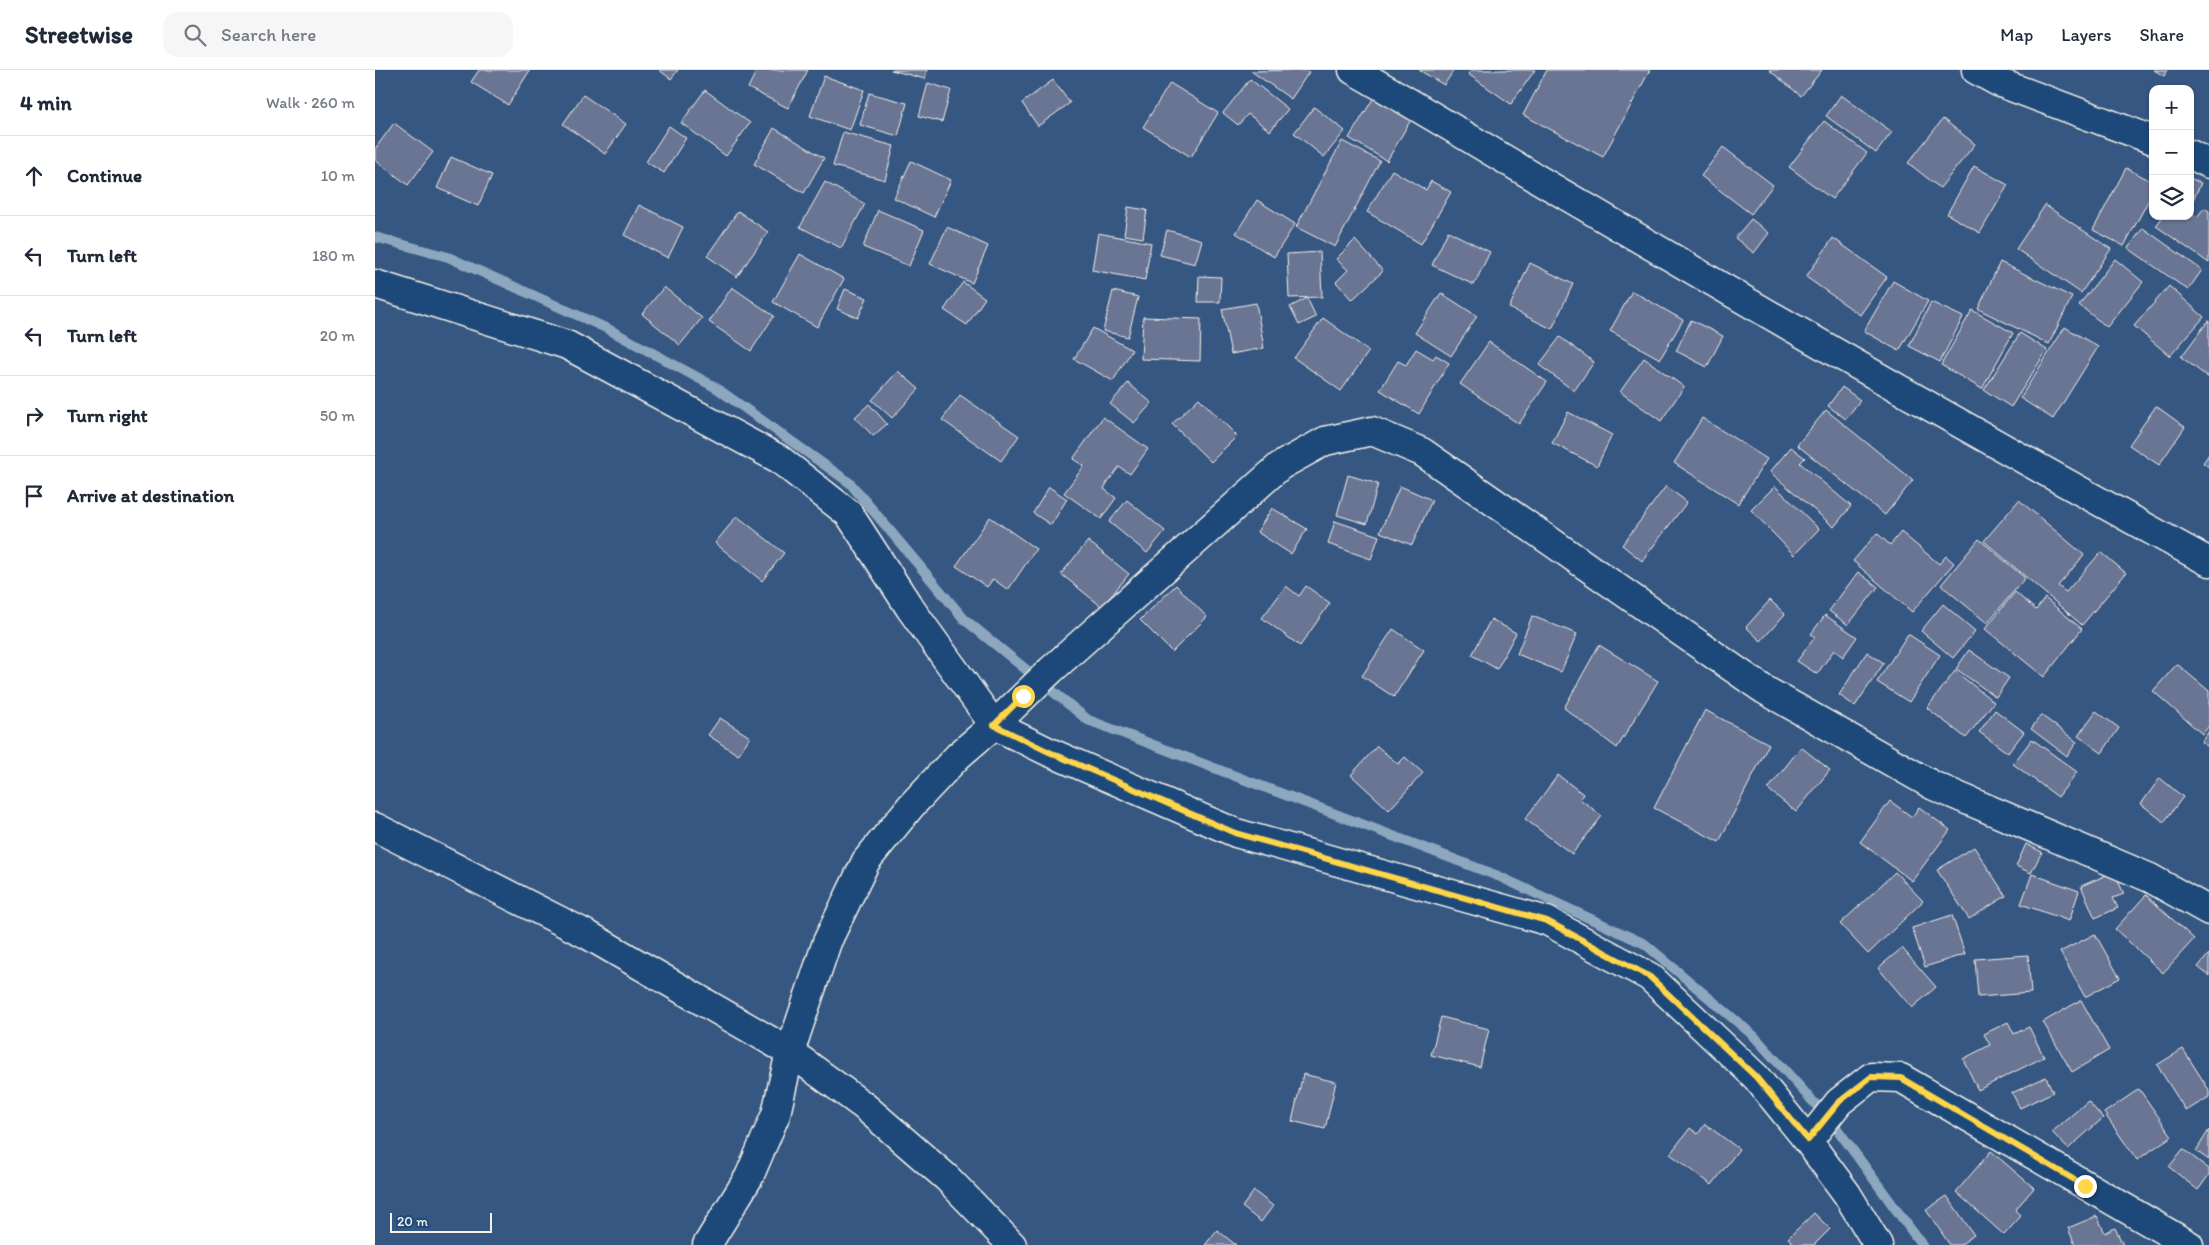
<!DOCTYPE html>
<html lang="en">
<head>
<meta charset="utf-8">
<style>
  body { margin:0; font-family:Itim,sans-serif; background:#f6f6f7; color:#1f2937 }
  .controls { position:absolute; right:15px; top:15px; display:grid; overflow:hidden; border-radius:10px; box-shadow:0 1px 4px #0004 }
  .controls button { width:45px; height:45px; display:grid; place-items:center; padding:0; border:0; border-bottom:1px solid #e0e1e3; background:#fff; color:#1f2937; font:25px sans-serif }
  .scale { position:absolute; left:15px; bottom:12px; width:102px; box-sizing:border-box; padding-left:5px; border:2px solid #f4f1e8; border-top:0; font-size:14px; line-height:18px; white-space:nowrap; color:#f4f1e8; -webkit-text-stroke:4px #1f4a7a; paint-order:stroke }
  .stop { position:absolute; width:15px; height:15px; margin:-11px; border:4px solid #ffd54a; border-radius:50%; background:#fff }
  .stop.end { background:#ffd54a; border-color:#fff; box-shadow:0 1px 5px #0008 }
  .list { margin:0; padding:0; list-style:none }
  h2 { display:flex; justify-content:space-between; align-items:center; height:65px; margin:0; padding:0 20px; font-size:21px }
  h2 small { font-size:16px; font-weight:400; color:#747a83 }
  .list li { display:grid; grid-template-columns:32px 1fr auto; gap:15px; align-items:center; box-sizing:border-box; height:80px; padding:0 20px; border-top:1px solid #e0e1e3 }
  .list b { display:block; font-size:19px; white-space:nowrap }
  .list em { font-size:16px; font-style:normal; color:#747a83 }
  .icon { flex:none; width:28px; height:28px; fill:none; stroke:currentColor; stroke-width:2; stroke-linecap:round; stroke-linejoin:round }
  .map { position:relative; flex:none; width:1834px; height:1175px; overflow:hidden }
  header { display:flex; align-items:center; gap:30px; box-sizing:border-box; height:70px; padding:0 25px; background:#fff; border-bottom:1px solid #e0e1e3 }
  header strong { font-size:24px }
  nav { display:flex; gap:28px; margin-inline-start:auto; font-size:18px }
  .search { width:350px; height:45px; background:#f6f6f7; display:flex; align-items:center; gap:12px; box-sizing:border-box; padding:0 18px; border-radius:15px; color:#747a83; font-size:19px }
  main { display:flex }
  aside { flex:1; background:#fff }
  .map>svg:first-child { display:block }
</style>
</head>
<body>
<header>
<strong>Streetwise</strong>
<div class="search"><svg class="icon" aria-label="search" viewBox="0 0 24 24"><circle cx="10" cy="10" r="6"/><path d="M15 15l6 6"/></svg>Search here</div>
<nav><a>Map</a><a>Layers</a><a>Share</a></nav>
</header>
<main>
<aside>
<h2>4 min<small>Walk · 260 m</small></h2>
<ul class="list">
<li><svg class="icon" aria-label="ahead" viewBox="0 0 24 24"><path d="M12 20V5M6 11l6-6 6 6"/></svg><div><b>Continue</b></div><em>10 m</em></li>
<li><svg class="icon" aria-label="left" viewBox="0 0 24 24"><path d="M17 20v-9H6M10 6l-5 5 5 5"/></svg><div><b>Turn left</b></div><em>180 m</em></li>
<li><svg class="icon" aria-label="left" viewBox="0 0 24 24"><path d="M17 20v-9H6M10 6l-5 5 5 5"/></svg><div><b>Turn left</b></div><em>20 m</em></li>
<li><svg class="icon" aria-label="right" viewBox="0 0 24 24"><path d="M7 20v-9h11M14 6l5 5-5 5"/></svg><div><b>Turn right</b></div><em>50 m</em></li>
<li><svg class="icon" aria-label="arrive" viewBox="0 0 24 24"><path d="M6 21V4h12l-3 4 3 4H6"/></svg><div><b>Arrive at destination</b></div></li>
</ul>
</aside>
<div class="map">
<svg width="1834" height="1175" viewBox="0 0 1834 1175">
  <rect width="100%" height="100%" fill="#365782"/>
  <filter id="ink" filterUnits="userSpaceOnUse"><feTurbulence type="fractalNoise" baseFrequency=".02" numOctaves="2"/><feDisplacementMap in="SourceGraphic" scale="10" xChannelSelector="R" yChannelSelector="G"/><feConvolveMatrix kernelMatrix="1 2 1 2 8 2 1 2 1" color-interpolation-filters="sRGB"/></filter>
  <g filter="url(#ink)">
    <g fill="none" stroke-linecap="round" stroke-linejoin="round">
      <path stroke="#8da7bf" stroke-width="10" d="M0 167 73 187 233 259 340 317 475 413 589 549 713 650 1123 806 1270 874 1379 966 1460 1056 1547 1175"/>
    </g>
    <path fill="#6b7594" stroke="#f4f1e8" d="M104 0H155L133 35 96 12Z
      M284 0H303L296 9Z
      M382 0H433L413 38 373 18Z
      M516 0H552L550 9Z
      M931 0 934 2 916 29 876 1Z
      M1044 0H1079L1069 15Z
      M1096 0H1160L1136 34 1093 4Z
      M1172 0H1275L1228 87 1148 45Z
      M1394 0H1447L1426 26Z
      M1779 0H1793L1789 6Z
      M449 6 489 20 475 60 435 46Z
      M875 9 913 39 895 61 873 44 863 55 848 43Z
      M678 10 695 33 663 56 647 33Z
      M553 13 576 20 567 52 544 46Z
      M795 13 843 43 816 87 768 57Z
      M330 20 375 53 351 86 306 53Z
      M494 23 532 33 523 66 485 55Z
      M1001 24 1038 46 1012 91 974 68Z
      M208 25 251 54 230 84 188 54Z
      M1466 25 1517 62 1501 83 1451 46Z
      M939 37 970 61 949 87 919 63Z
      M1568 49 1600 74 1565 118 1533 93Z
      M1449 51 1492 83 1457 129 1414 97Z
      M19 53 58 82 33 115 0 90V79Z
      M294 56 311 68 289 103 271 92Z
      M399 58 449 88 429 123 379 94Z
      M468 62 519 76 510 110 458 96Z
      M967 71 1005 91 960 177 921 157Z
      M1348 77 1398 115 1376 144 1326 106Z
      M76 87 117 105 103 136 62 118Z
      M536 91 576 110 559 147 519 128Z
      M1599 96 1633 115 1605 163 1572 144Z
      M1751 98 1778 112V122L1749 176 1718 160Z
      M1017 100 1051 120 1056 111 1076 122 1046 174 992 142Z
      M1815 108 1826 113 1817 132 1815 131Z
      M450 112 490 134 466 178 425 157Z
      M882 130 920 154 899 187 861 163Z
      M264 135 308 157 293 188 249 165Z
      M1670 135 1736 179 1706 223 1641 179Z
      M753 137 772 140 768 168 749 165Z
      M1829 138 1834 141V193L1781 156 1788 146H1815V142L1822 147Z
      M503 140 549 160 534 196 488 177Z
      M363 141 393 162 362 207 332 186Z
      M1376 149 1394 163 1379 183 1360 168Z
      M572 157 613 176 597 213 555 194Z
      M1768 158 1827 200 1813 220 1753 178Z
      M792 160 827 170 820 194 785 185Z
      M1073 161 1115 182 1099 215 1057 195Z
      M723 163 776 173 770 210 717 200Z
      M1458 168 1512 207 1485 245 1431 207Z
      M980 170 1008 201 977 230 961 212 973 200 961 189Z
      M945 182 947 227 914 228 912 184Z
      M425 184 469 209 442 257 398 232Z
      M1740 189 1768 212 1732 257 1704 235Z
      M1625 192 1697 227 1674 274 1603 239Z
      M1155 193 1198 214 1177 259 1134 238Z
      M824 206 846 207 845 232H823Z
      M1518 211 1553 231 1524 281 1489 261Z
      M588 212 610 228 592 255 569 240Z
      M1794 216 1829 247 1795 286 1759 256Z
      M289 217 327 248 305 275 267 244Z
      M357 217 399 246 376 281 334 252Z
      M470 219 492 228 483 248 462 239Z
      M738 221 763 227 753 267 728 261Z
      M1257 221 1308 250 1285 289 1235 261Z
      M1066 223 1102 246 1076 286 1040 263Z
      M932 228 941 247 924 255 915 237Z
      M1556 232 1588 247 1565 292 1534 276Z
      M881 233 889 278 856 284 847 239Z
      M1597 240 1638 263 1607 319 1566 295Z
      M768 247 826 249 825 291 766 289Z
      M948 248 994 281 966 321 919 288Z
      M1316 250 1348 266 1332 297 1301 281Z
      M1833 251H1834V308L1806 287Z
      M1690 257 1723 277 1678 349 1645 328Z
      M718 258 757 280 738 311 699 289Z
      M1645 263 1672 280 1636 337 1609 320Z
      M1185 267 1219 292 1199 321 1164 295Z
      M1114 272 1172 312 1144 354 1085 314Z
      M1041 279 1058 289 1061 285 1074 293 1044 344 1005 320 1023 291 1031 295Z
      M1269 288 1309 317 1286 351 1245 322Z
      M523 301 544 319 517 348 497 330Z
      M753 313 777 333 759 353 735 334Z
      M1467 317 1485 330 1471 349 1453 336Z
      M585 325 644 366 626 391 567 350Z
      M824 328 862 366 836 392 797 354Z
      M494 334 512 354 498 366 480 347Z
      M1781 336 1810 357 1784 395 1754 375Z
      M1451 340 1538 410 1510 445 1422 375Z
      M1193 342 1237 365 1222 396 1177 373Z
      M728 347 773 379 755 404 744 397 732 413 729 419 741 428 726 449 689 423 709 396 698 389Z
      M1327 348 1392 389 1363 434 1299 393Z
      M1416 377 1430 388 1425 393 1476 436 1459 457 1395 402Z
      M1834 384V397L1828 393Z
      M973 405 1003 414 992 454 962 445Z
      M1025 416 1057 430 1037 475 1005 462Z
      M1291 416 1312 432 1267 491 1247 475Z
      M1400 416 1444 459 1419 485 1376 440Z
      M674 417 692 429 676 455 658 443Z
      M752 430 790 461 772 483 734 452Z
      M1644 430 1709 485 1683 516 1691 522 1726 482 1751 503 1707 555 1609 471Z
      M897 438 932 459 916 484 882 462Z
      M362 446 409 483 387 511 340 473Z
      M615 447 661 479 633 520 618 509 612 517 581 496Z
      M960 451 1004 466 996 489 953 474Z
      M1526 462 1564 494 1571 486 1579 493 1537 542 1478 491 1502 463 1515 475Z
      M1604 469 1650 508 1612 553 1566 515Z
      M713 471 754 504 727 537 686 504Z
      M1483 502 1503 517 1473 555 1454 541Z
      M801 515 832 547 797 582 765 550Z
      M911 516 924 526 931 516 955 533 925 576 887 548Z
      M1640 522 1661 540 1670 528 1707 559 1669 607 1610 559Z
      M1395 530 1410 544 1386 571 1371 557Z
      M1568 534 1600 561 1578 588 1546 561Z
      M1450 545 1482 567 1468 587 1459 580 1442 604 1422 591 1440 567 1436 564Z
      M1157 546 1202 564 1186 602 1142 584Z
      M1116 549 1141 563 1122 599 1097 585Z
      M1018 559 1049 580 1019 627 987 606Z
      M1533 564 1565 585 1534 632 1502 612Z
      M1224 575 1283 611 1242 678 1189 638Z
      M1594 580 1634 608 1621 627 1581 599Z
      M1492 582 1509 593 1480 636 1464 625Z
      M1802 594 1834 621V656L1827 664 1778 621Z
      M1580 601 1619 632 1591 668 1552 638Z
      M1330 640 1394 674 1344 772 1279 738Z
      M1620 640 1649 662 1633 683 1604 662Z
      M1721 641 1744 658 1727 683 1703 666Z
      M1666 645 1702 672 1692 686 1656 659Z
      M345 648 375 667 363 685 333 665Z
      M1834 661V677L1826 672Z
      M1657 669 1702 702 1683 727 1638 694Z
      M1002 676 1023 694 1030 687 1048 703 1014 740 976 705Z
      M1426 677 1455 700 1421 742 1393 719Z
      M1183 705 1208 724 1205 729 1227 746 1197 784 1150 749Z
      M1785 708 1808 727 1789 752 1766 734Z
      M1515 731 1537 747 1544 737 1575 760 1537 811 1485 772Z
      M1651 774 1667 782 1656 803 1641 796Z
      M1599 777 1631 826 1594 849 1562 800Z
      M1520 802 1548 831 1493 884 1465 854Z
      M1739 802 1749 824 1738 828 1743 838 1720 848 1706 816Z
      M1657 804 1704 821 1694 851 1646 834Z
      M1771 825 1819 869 1788 903 1740 859Z
      M1577 845 1590 884 1550 897 1537 858Z
      M1720 864 1745 908 1710 927 1685 882Z
      M1527 878 1561 917 1537 938 1503 898Z
      M1834 884V906L1823 897Z
      M1653 885 1656 923 1603 927 1600 889Z
      M1706 930 1734 980 1697 1002 1668 952Z
      M1066 947 1114 959 1105 997 1056 985Z
      M1633 952 1639 964 1654 957 1669 987 1603 1020 1588 989 1615 975 1609 964Z
      M1808 979 1834 1020V1027L1811 1041 1782 995Z
      M928 1004 961 1012 950 1059 917 1051Z
      M1671 1007 1678 1022 1645 1038 1637 1023Z
      M1764 1019 1797 1066 1762 1090 1729 1043Z
      M1713 1031 1728 1048 1693 1079 1677 1062Z
      M1330 1054 1364 1079 1337 1115 1295 1084 1315 1058 1323 1064Z
      M1834 1060V1090L1821 1081Z
      M1808 1079 1834 1099V1105L1823 1120 1794 1097Z
      M1616 1081 1659 1118 1640 1140 1646 1146 1629 1165 1581 1122Z
      M879 1121 898 1136 886 1152 867 1137Z
      M1572 1126 1599 1165 1585 1175H1575L1551 1140Z
      M1439 1143 1455 1159 1439 1175H1420L1413 1168Z
      M1722 1146 1730 1163 1740 1158 1748 1175H1700L1693 1158Z
      M842 1160 861 1175H830Z"/>
    <g fill="none" stroke-linecap="round" stroke-linejoin="round">
      <defs>
        <path id="minor" d="M978 0C1056 44 1131 91 1209 136 1415 258 1624 377 1834 492
          M1601 0 1623 12 1778 70
          M1815 84 1834 94
          M0 214 192 275 404 389 474 444 535 538 619 655 672 681 861 763 1172 851 1275 907 1381 1007 1433 1071 1472 1124 1503 1175
          M0 757 213 865 415 982 489 1036 572 1108 637 1175
          M1433 1071 1464 1032 1496 1007 1526 1008 1814 1175
          M332 1175 374 1107 401 1044 415 982 452 872 491 791 536 736 583 686 619 655 676 600 905 396 950 371 997 361 1047 382 1388 619 1559 716 1775 808 1834 841"/>
      </defs>
      <use href="#minor" stroke="#f4f1e8" stroke-width="31"/>
      <use href="#minor" stroke="#1f4a7a" stroke-width="28"/>
    </g>
  </g>
  <g fill="none" stroke-linecap="round" stroke-linejoin="round" filter="url(#ink)">
    <path stroke="#ffd54a" stroke-width="6" d="M648 626 619 655 672 681 860 763 1172 851 1275 907 1381 1007 1433 1070 1464 1032 1496 1007 1526 1008 1710 1116"/>
  </g>
</svg>
<div class="controls">
<button>+</button>
<button>−</button>
<button><svg class="icon" aria-label="layers" viewBox="0 0 24 24"><path d="M12 4l9 5-9 5-9-5zM3 14l9 5 9-5"/></svg></button>
</div>
<div class="scale">20 m</div>
<div class="stop" style="left:648px;top:626px"></div>
<div class="stop end" style="left:1710px;top:1116px"></div>
</div>
</main>
</body>
</html>
